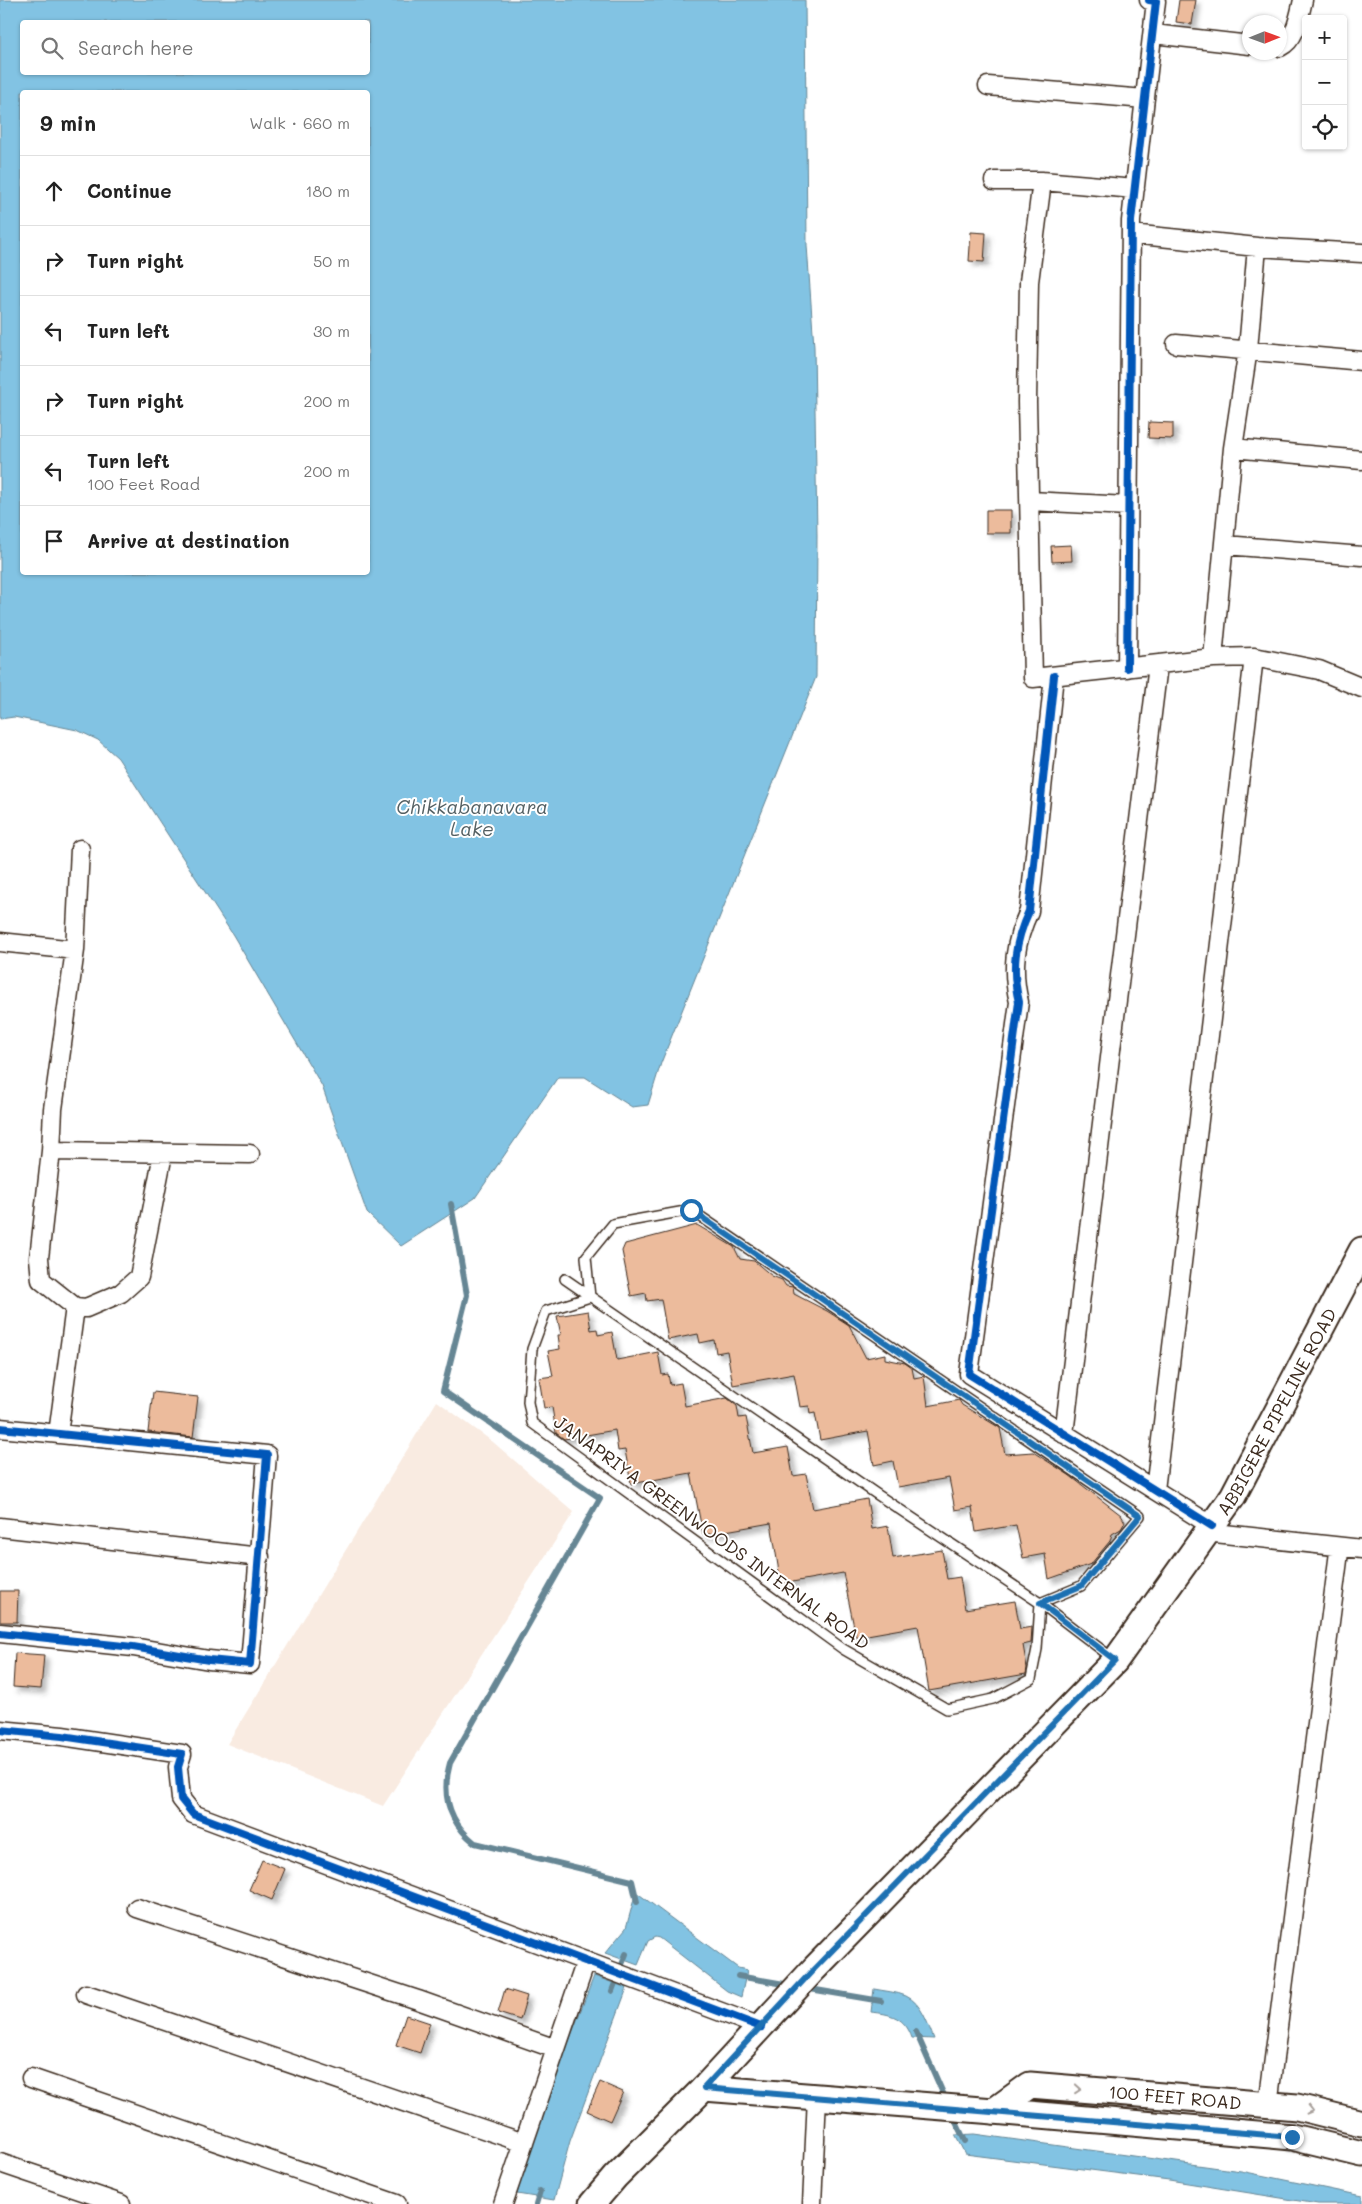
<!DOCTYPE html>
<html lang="en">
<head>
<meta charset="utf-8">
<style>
  body { margin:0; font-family:Mali,sans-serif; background:#f2f2f2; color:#222 }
  .controls { position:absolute; right:15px; top:15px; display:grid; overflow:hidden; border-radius:5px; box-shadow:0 1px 4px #0004 }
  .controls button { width:45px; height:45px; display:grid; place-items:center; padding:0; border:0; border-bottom:1px solid #e0e0e0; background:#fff; color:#222; font:25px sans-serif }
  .compass { position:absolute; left:1242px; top:15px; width:45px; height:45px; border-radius:50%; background:#fff; box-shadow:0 1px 4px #0004; rotate:89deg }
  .stop { position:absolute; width:15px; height:15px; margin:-11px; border:4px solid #1f6fb2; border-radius:50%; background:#fff }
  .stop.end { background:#1f6fb2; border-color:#fff; box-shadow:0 1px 5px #0008 }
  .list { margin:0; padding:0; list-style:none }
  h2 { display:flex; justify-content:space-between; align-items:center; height:65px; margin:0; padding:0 20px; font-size:21px }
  h2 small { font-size:16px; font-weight:400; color:#767676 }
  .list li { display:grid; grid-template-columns:32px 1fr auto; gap:15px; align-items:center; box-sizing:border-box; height:70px; padding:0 20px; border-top:1px solid #e0e0e0 }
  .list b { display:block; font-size:19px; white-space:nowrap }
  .list p { margin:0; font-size:16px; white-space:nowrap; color:#767676 }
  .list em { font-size:16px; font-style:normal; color:#767676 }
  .icon { flex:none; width:28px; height:28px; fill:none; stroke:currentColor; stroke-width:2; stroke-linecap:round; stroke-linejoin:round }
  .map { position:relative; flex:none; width:1362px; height:2204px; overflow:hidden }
  .search { position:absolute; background:#fff; box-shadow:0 1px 4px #0004; left:20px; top:20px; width:350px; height:55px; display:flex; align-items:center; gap:12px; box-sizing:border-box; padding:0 18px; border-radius:5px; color:#767676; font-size:19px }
  .panel { position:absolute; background:#fff; box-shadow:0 1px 4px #0004; left:20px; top:90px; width:350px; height:485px; border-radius:5px }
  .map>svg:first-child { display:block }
</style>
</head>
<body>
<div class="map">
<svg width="1362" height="2204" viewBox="0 0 1362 2204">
  <defs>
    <filter id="shadow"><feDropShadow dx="4.5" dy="4.5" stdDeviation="2.5" flood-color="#0004"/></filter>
  </defs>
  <rect width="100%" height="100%" fill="#fff"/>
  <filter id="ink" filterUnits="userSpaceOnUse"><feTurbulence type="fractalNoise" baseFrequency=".02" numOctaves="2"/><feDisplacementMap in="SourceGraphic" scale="10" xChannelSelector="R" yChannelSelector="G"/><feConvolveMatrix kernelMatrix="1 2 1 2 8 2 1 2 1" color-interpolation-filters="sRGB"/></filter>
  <g filter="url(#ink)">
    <path fill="#f9ebe1" d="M437 1401 493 1442 574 1512 383 1806 227 1744Z"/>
    <path fill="#82c3e3" stroke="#668694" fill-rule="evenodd" d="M0 0H805L807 245 814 347 817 536 816 677 661 1063 648 1105 632 1107 585 1077H558L475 1198 401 1246 367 1213 322 1086 233 935 118 758 98 740 77 730 14 717 0 719ZM368 22V72H22V22ZM22 92H368V572H22Z
      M636 1892 738 1968 747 1970 741 1997 727 1991 659 1938 655 1937 648 1941 638 1965 605 1953 626 1928Z
      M594 1976 627 1988 570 2141 554 2200 517 2194 529 2145Z
      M874 1989C884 1991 897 1992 906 1996 922 2003 928 2025 934 2039L912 2038C905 2017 891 2014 871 2012Z
      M974 2134 1241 2171 1362 2196V2204H1318L1169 2180 965 2154 955 2135Z"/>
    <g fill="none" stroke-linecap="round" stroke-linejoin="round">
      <path stroke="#668694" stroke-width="6" d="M451 1204 467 1295 443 1391 600 1498 450 1763C441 1795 449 1822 475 1843L632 1881 637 1902
        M738 1976 790 1985
        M804 1988 881 2001
        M612 1991 626 1954
        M916 2032 946 2100
        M952 2114 965 2141
        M536 2204 540 2191"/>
    </g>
    <path fill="#ecbb9c" stroke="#3b2a1e" filter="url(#shadow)" d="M1179 0H1196L1192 24 1176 22Z
      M971 232 986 233 984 262 969 261Z
      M1149 422 1173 423V439L1148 438Z
      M986 510H1011V533H986Z
      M1071 545 1072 561 1052 562 1051 546Z
      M697 1225 734 1247 740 1259 754 1261 772 1276 782 1280 786 1286 793 1287 794 1294 827 1311 849 1325 866 1358 885 1354V1359L905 1363 912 1368 914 1378 924 1376 928 1406 959 1400 962 1405 1000 1428 1005 1454 1033 1452 1069 1475 1121 1515 1125 1522 1121 1529 1112 1534 1110 1541 1091 1564 1049 1579 1045 1554 1023 1558 1016 1525 976 1532 972 1507 955 1510 949 1478 898 1487 893 1461 874 1465 868 1431 820 1440 815 1413 810 1414 809 1406 800 1407 794 1374 733 1385 727 1351 716 1353 714 1340 700 1343 698 1334 668 1340 661 1299 647 1301 646 1293 631 1296 622 1251 625 1244Z
      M588 1311 591 1330 597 1329 598 1335 612 1332 617 1360 658 1352 662 1375 668 1374 670 1385 681 1383 685 1406 727 1398 737 1406 739 1418 746 1417 753 1453 788 1447 793 1476 806 1474 813 1509 867 1499 872 1529 888 1526 893 1558 942 1550 947 1579 960 1577 965 1609 1015 1601 1020 1629 1032 1627 1031 1643 1023 1645 1027 1668 1026 1674 929 1691 918 1626 856 1637 843 1573 781 1584 771 1523 703 1535 691 1473 631 1484 625 1450 618 1451 615 1430 564 1439 556 1433 552 1407 544 1408 539 1378 553 1376 548 1351 560 1349 558 1335H561L557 1316Z
      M153 1392 198 1397 193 1437 148 1432Z
      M0 1591H18L17 1622H0Z
      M15 1653 44 1655 41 1689 13 1687Z
      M262 1860 285 1869 272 1900 249 1890Z
      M505 1989 527 1996 520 2020 498 2013Z
      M406 2015 430 2023 420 2053 396 2045Z
      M600 2082 623 2092 610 2121 587 2111Z"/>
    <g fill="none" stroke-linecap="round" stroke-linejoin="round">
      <defs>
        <path id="lane" d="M691 1210 1140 1516 1081 1586 1040 1603 1037 1649 1031 1679 993 1699 947 1709 843 1649 532 1423 528 1402 532 1349 546 1311 590 1297 586 1257 613 1224Z
          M565 1279 875 1493 1040 1603 1115 1660"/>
        <path id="street" d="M1153 34 1250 45
          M1280 47C1296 39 1299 17 1303 0
          M988 86 1145 99
          M994 181H1042L1135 189
          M1042 181 1029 282 1027 402 1033 678 1213 658 1254 657 1319 670 1362 688
          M1131 234 1257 247 1248 349 1233 448 1213 658
          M1257 247 1362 253
          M1176 344 1362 361
          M1233 448 1362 460
          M1030 501 1128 506
          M1225 545 1362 556
          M1127 668 1131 221 1156 1 1149 0
          M1054 676 1029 911C1015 941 1011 969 1019 1002L969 1374 1212 1526
          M80 849 75 950 53 1109 51 1151 39 1258 41 1280 75 1307 86 1308 121 1293 139 1277 163 1154
          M0 942 75 950
          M51 1151 250 1154
          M0 1428 267 1455 250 1664 209 1660 133 1647 0 1633
          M58 1434 75 1307
          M1064 1434 1158 665
          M1155 1490 1254 657
          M0 1527 260 1557
          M1206 1532 1362 1549
          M0 1730 62 1736 182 1754 178 1767 181 1799 193 1814 761 2027
          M137 1908 418 2000 556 2049
          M86 1994 524 2143
          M31 2078 397 2204
          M1268 2105 1339 1552
          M0 2163 121 2204
          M503 2204 586 1961
          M812 2204 817 2097"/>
        <g id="secondary">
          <path d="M704 2088 994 2111"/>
          <path d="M1362 2123 1297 2107 1030 2085 994 2111 1292 2137 1362 2154"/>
          <path id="s1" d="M592 2204 615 2177 704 2088 814 1969 1115 1661 1233 1496 1362 1250"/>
        </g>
      </defs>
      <use href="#lane" stroke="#3b2a1e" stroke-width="12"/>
      <use href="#street" stroke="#3b2a1e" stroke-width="21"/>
      <use href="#secondary" stroke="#3b2a1e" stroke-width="29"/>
      <use href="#lane" stroke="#fff" stroke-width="9"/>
      <use href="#street" stroke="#fff" stroke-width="18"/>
      <use href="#secondary" stroke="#fff" stroke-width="25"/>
      <defs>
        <path id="cycleway" d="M1127 668 1131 221 1156 1 1149 0
          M1054 676 1029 911C1015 941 1011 969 1019 1002L969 1374 1212 1526
          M0 1428 267 1455 250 1664 209 1660 133 1647 0 1633
          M0 1730 62 1736 182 1754 178 1767 181 1799 193 1814 761 2027"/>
      </defs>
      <use href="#cycleway" stroke="#fff" stroke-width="11"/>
      <use href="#cycleway" stroke="#0057b8" stroke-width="8"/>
    </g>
    <defs><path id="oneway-chevron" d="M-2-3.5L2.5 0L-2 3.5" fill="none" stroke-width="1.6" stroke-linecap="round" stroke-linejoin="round" transform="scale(1.25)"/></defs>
    <g stroke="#a79f9a">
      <use href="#oneway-chevron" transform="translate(1078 2089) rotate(5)"/>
      <use href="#oneway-chevron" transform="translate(1310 2110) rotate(14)"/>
    </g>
  </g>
  <g fill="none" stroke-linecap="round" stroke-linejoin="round" filter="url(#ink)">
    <path stroke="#1f6fb2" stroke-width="6" d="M691 1210 1140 1516 1081 1586 1040 1603 1115 1660 814 1969 704 2088 1292 2137"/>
  </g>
  <g text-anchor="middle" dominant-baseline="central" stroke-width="4" stroke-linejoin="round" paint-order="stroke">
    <g font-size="18" fill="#3b2a1e" stroke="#fff">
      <text stroke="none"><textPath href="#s1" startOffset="1052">ABBIGERE PIPELINE ROAD</textPath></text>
      <text transform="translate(712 1532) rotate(36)">JANAPRIYA GREENWOODS INTERNAL ROAD</text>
      <text transform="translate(1175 2097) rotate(5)">100 FEET ROAD</text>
    </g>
    <g font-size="19" font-style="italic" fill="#546063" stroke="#fff">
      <text x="472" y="806">Chikkabanavara<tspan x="472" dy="22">Lake</tspan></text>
    </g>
  </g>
</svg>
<div class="controls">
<button>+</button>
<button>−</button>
<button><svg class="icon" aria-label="locate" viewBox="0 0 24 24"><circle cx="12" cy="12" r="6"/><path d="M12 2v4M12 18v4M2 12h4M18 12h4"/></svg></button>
</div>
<svg class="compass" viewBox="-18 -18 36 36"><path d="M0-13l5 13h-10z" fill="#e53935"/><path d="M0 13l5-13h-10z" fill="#767676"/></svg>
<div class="stop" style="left:691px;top:1210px"></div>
<div class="stop end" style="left:1292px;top:2137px"></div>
<div class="search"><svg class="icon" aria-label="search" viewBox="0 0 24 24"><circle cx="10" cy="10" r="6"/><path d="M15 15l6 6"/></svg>Search here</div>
<section class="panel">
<h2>9 min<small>Walk · 660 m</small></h2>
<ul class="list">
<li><svg class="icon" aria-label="ahead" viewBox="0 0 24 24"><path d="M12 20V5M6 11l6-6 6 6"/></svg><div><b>Continue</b></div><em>180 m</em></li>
<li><svg class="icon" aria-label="right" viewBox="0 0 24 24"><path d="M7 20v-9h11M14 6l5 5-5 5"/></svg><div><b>Turn right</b></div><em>50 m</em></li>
<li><svg class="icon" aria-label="left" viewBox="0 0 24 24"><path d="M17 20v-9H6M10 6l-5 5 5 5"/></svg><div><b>Turn left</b></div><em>30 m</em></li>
<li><svg class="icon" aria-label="right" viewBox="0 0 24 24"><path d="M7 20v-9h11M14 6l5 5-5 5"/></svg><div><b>Turn right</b></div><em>200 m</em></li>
<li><svg class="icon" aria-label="left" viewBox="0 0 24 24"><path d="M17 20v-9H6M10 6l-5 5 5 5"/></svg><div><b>Turn left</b><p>100 Feet Road</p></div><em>200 m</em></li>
<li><svg class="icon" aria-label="arrive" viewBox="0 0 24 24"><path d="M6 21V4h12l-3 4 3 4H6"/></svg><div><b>Arrive at destination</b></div></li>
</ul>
</section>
</div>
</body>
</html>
